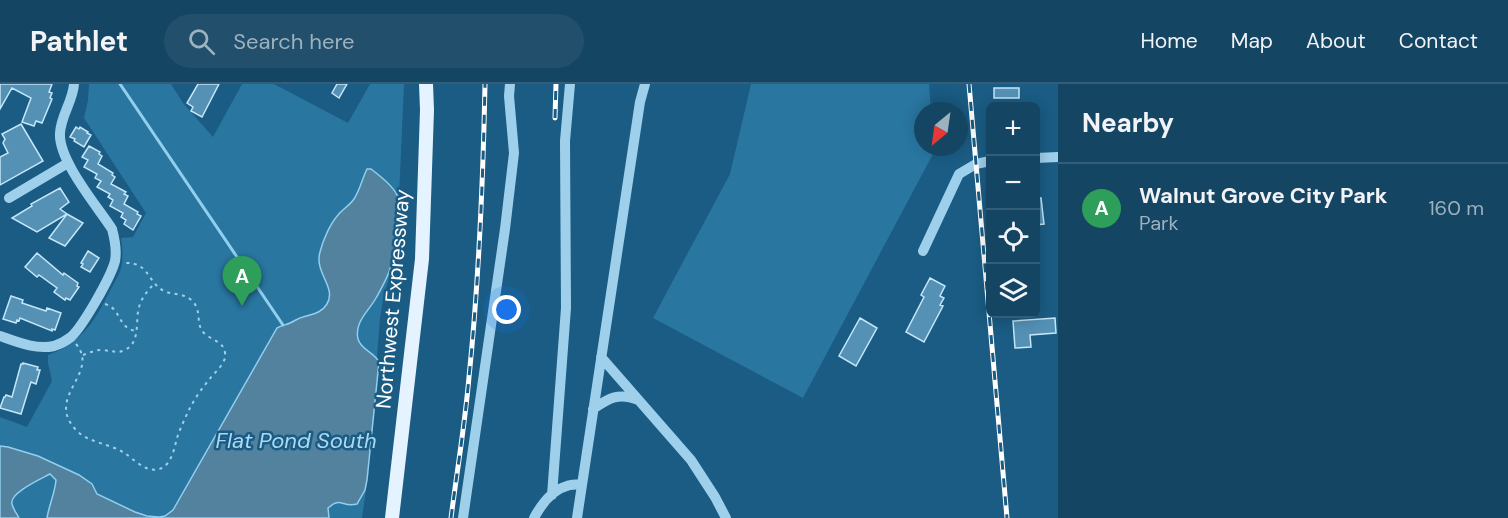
<!DOCTYPE html>
<html lang="en">
<head>
<meta charset="utf-8">
<style>
  body { margin:0; font-family:"DM Sans",sans-serif; background:#214f6c; color:#f1f3f6 }
  .controls { position:absolute; right:18px; top:18px; display:grid; overflow:hidden; border-radius:9px; box-shadow:0 3px 15px #0003 }
  .controls button { width:54px; height:54px; display:grid; place-items:center; padding:0; border:0; border-bottom:2px solid #335d78; background:#144563; color:#f1f3f6; font:30px sans-serif }
  .compass { position:absolute; left:914px; top:18px; width:54px; height:54px; border-radius:50%; background:#144563; box-shadow:0 3px 15px #0003; rotate:209deg }
  .you { position:absolute; left:507px; top:226px; width:21px; height:21px; margin:-15px; border:4px solid #fff; border-radius:50%; background:#1a73e8; box-shadow:0 0 0 9px #1a73e833 }
  .badge { display:grid; place-items:center; width:39px; height:39px; border-radius:50%; background:#fdb05b; color:#fff; font-size:20px; font-weight:700 }
  .pin { position:absolute; translate:-50% -50px; filter:drop-shadow(0 2px 3px #0008) }
  .pin::after { content:''; position:absolute; top:32px; width:21px; height:18px; background:inherit; clip-path:polygon(0 0,100% 0,50% 100%) }
  .list { margin:0; padding:0; list-style:none }
  h2 { display:flex; justify-content:space-between; align-items:center; height:78px; margin:0; padding:0 24px; font-size:26px }
  h2 small { font-size:20px; font-weight:400; color:#9db1be }
  .list li { display:grid; grid-template-columns:39px 1fr auto; gap:18px; align-items:center; box-sizing:border-box; height:90px; padding:0 24px; border-top:2px solid #335d78 }
  .list b { display:block; font-size:22px; white-space:nowrap }
  .list p { margin:0; font-size:20px; white-space:nowrap; color:#9db1be }
  .list em { font-size:20px; font-style:normal; color:#9db1be }
  .icon { flex:none; width:33px; height:33px; fill:none; stroke:currentColor; stroke-width:2; stroke-linecap:round; stroke-linejoin:round }
  .map { position:relative; flex:none; width:1058px; height:434px; overflow:hidden }
  header { display:flex; align-items:center; gap:36px; box-sizing:border-box; height:84px; padding:0 30px; background:#144563; border-bottom:2px solid #335d78 }
  header strong { font-size:28px }
  nav { display:flex; gap:33px; margin-inline-start:auto; font-size:21px }
  .search { width:420px; height:54px; background:#214f6c; display:flex; align-items:center; gap:15px; box-sizing:border-box; padding:0 21px; border-radius:33px; color:#9db1be; font-size:22px }
  main { display:flex }
  aside { flex:1; background:#144563 }
  .map>svg:first-child { display:block }
</style>
</head>
<body>
<header>
<strong>Pathlet</strong>
<div class="search"><svg class="icon" aria-label="search" viewBox="0 0 24 24"><circle cx="10" cy="10" r="6"/><path d="M15 15l6 6"/></svg>Search here</div>
<nav><a>Home</a><a>Map</a><a>About</a><a>Contact</a></nav>
</header>
<main>
<div class="map">
<svg width="1058" height="434" viewBox="0 0 1058 434">
  <rect width="100%" height="100%" fill="#1a5c84"/>
  <path fill="#2976a1" d="M89 0H171L183 19 213 53 242 0H274L348 39 370 0H404L398 136 393 183 384 210 380 234 368 392 362 434H0V333L27 343 52 297 48 279V271C90 256 99 226 119 190 124 177 123 167 121 154L133 153 146 129 84 34 88 16Z
    M751 0H929L931 27H923V63H933V70L803 314 653 234 730 90Z"/>
  <path fill="#52829e" stroke="#92ceee" stroke-width="1.5" d="M367 85H371C379 91 393 102 397 111 402 124 394 171 390 185 387 195 381 205 376 214 369 227 354 238 358 255 361 266 374 268 379 278L367 396 365 406 357 420C342 424 341 412 328 424L329 434H47C49 421 55 409 56 396L50 390C41 395 9 409 12 420 13 425 17 430 19 434H0V362L8 363 38 372 79 391 92 400 97 410 135 428 147 432 159 433 165 432 173 426 277 244C282 241 286 241 290 239 295 237 298 234 303 233 311 230 321 230 327 220 337 203 314 189 320 168 323 156 330 140 338 131 343 125 350 121 354 115 360 106 362 95 367 85Z"/>
  <g fill="none" stroke-linecap="round" stroke-linejoin="round">
    <path stroke="#92ceee" stroke-width="3" d="M120 0 283 241"/>
  </g>
  <path fill="#5491b5" stroke="#c4e6f8" stroke-width="1.5" d="M0 0H52L49 8 52 9 50 14 52 15 42 39 36 37 34 42 22 38 31 14 12 4 0 25Z
    M198 0H219L202 33 191 27 193 23 187 19Z
    M337 0H347L339 14 332 9Z
    M994 4H1019V14H994Z
    M21 40 43 77 0 101V73L8 69 3 59 5 55 2 50Z
    M76 43 79 45 80 43 88 48 87 49 91 51 84 63 74 57 75 55 70 53Z
    M89 62 100 68 99 70 102 72 98 80 113 89 112 91 115 93 111 100 126 108 124 110 128 112 124 120 138 128 137 130 141 132 133 146 124 140 126 136 121 133 123 129 110 122 113 116 108 113 110 110 97 103 101 97 95 94 97 90 84 83 88 76 82 73Z
    M60 104 69 118 60 125 67 130 37 148 12 134 32 122 31 120Z
    M1035 114H1041L1044 140 1035 141Z
    M67 130 83 139 65 162 49 154Z
    M88 167 99 174 90 188 81 183 83 180 81 179Z
    M37 169 63 191 64 189 78 199 77 202 79 203 70 216 66 214 65 216 54 208 57 204 39 191 37 193 25 183Z
    M930 194 945 202 940 212 944 214 940 221 943 222 924 258 906 248 924 213 921 211Z
    M11 212 23 216 22 219 46 227 47 224 61 229 55 246 52 245V247L20 234 19 237 17 236 16 239 3 235Z
    M860 234 877 244 856 282 839 272Z
    M1055 234 1056 249 1030 251 1031 263 1015 264 1013 237Z
    M23 279 38 283 37 286H40L36 300 31 298 30 301 21 330 0 324 4 313H5L6 311 12 313 21 280H23Z"/>
  <g fill="none" stroke-linecap="round" stroke-linejoin="round">
    <path stroke="#9fd0eb" stroke-width="2" stroke-dasharray="3 4.5" stroke-linecap="butt" d="M105 220C122 225 117 244 136 247
      M76 260C101 290 43 313 77 347 88 358 109 360 123 368 133 374 145 389 159 385 163 384 167 381 169 377 174 370 175 360 178 351 181 343 185 334 189 326 194 316 201 305 209 296 213 290 220 285 223 278 225 275 226 273 225 269 224 257 210 256 203 248 195 238 203 225 190 215 182 209 172 211 164 207 147 198 149 178 125 179V180
      M83 271C89 269 95 266 101 266 110 266 117 270 125 266 141 258 135 237 139 223 142 213 148 206 155 199"/>
    <path stroke="#9fd0eb" stroke-width="10" d="M1036 74 1058 73
      M9 114 68 79
      M923 167 959 90 976 80 990 77
      M0 252C17 258 36 266 54 262 60 260 66 257 71 253 83 242 111 193 115 177 117 166 115 156 112 145 97 122 58 76 60 49 61 31 73 17 74 0
      M601 273 691 376 715 413 726 434
      M593 325C609 314 619 308 638 316
      M552 411 566 224 565 57 570 0
      M463 434 505 145 514 69 509 12 510 0
      M534 434C541 421 551 406 567 402 571 400 577 401 582 400
      M577 434 640 18 645 0"/>
    <path stroke="#e4f3ff" stroke-width="14" d="M392 434 422 175 427 26 426 0"/>
    <defs>
      <path id="rail" d="M969 0 1007 434
        M555 34 556 0
        M451 434C457 387 465 340 469 293 479 196 483 98 485 0"/>
    </defs>
    <use href="#rail" stroke="#fff" stroke-width="5"/>
    <use href="#rail" stroke="#1a5c84" stroke-width="3" stroke-dasharray="9" stroke-linecap="butt"/>
  </g>
  <g text-anchor="middle" dominant-baseline="central" stroke-width="5" stroke-linejoin="round" paint-order="stroke">
    <g font-size="21" fill="#fff" stroke="#1a5c84">
      <text transform="translate(393 215) rotate(-85)">Northwest Expressway</text>
    </g>
    <g font-size="22" font-style="italic" fill="#abd9f3" stroke="#1a5c84">
      <text x="296" y="356">Flat Pond South</text>
    </g>
  </g>
</svg>
<div class="controls">
<button>+</button>
<button>−</button>
<button><svg class="icon" aria-label="locate" viewBox="0 0 24 24"><circle cx="12" cy="12" r="6"/><path d="M12 2v4M12 18v4M2 12h4M18 12h4"/></svg></button>
<button><svg class="icon" aria-label="layers" viewBox="0 0 24 24"><path d="M12 4l9 5-9 5-9-5zM3 14l9 5 9-5"/></svg></button>
</div>
<svg class="compass" viewBox="-18 -18 36 36"><path d="M0-13l5 13h-10z" fill="#e53935"/><path d="M0 13l5-13h-10z" fill="#9db1be"/></svg>
<div class="you"></div>
<div class="pin badge" style="left:242px;top:222px;background:#2e9e5b">A</div>
</div>
<aside>
<h2>Nearby<small></small></h2>
<ul class="list">
<li><span class="badge" style="background:#2e9e5b">A</span><div><b>Walnut Grove City Park</b><p>Park</p></div><em>160 m</em></li>
</ul>
</aside>
</main>
</body>
</html>
